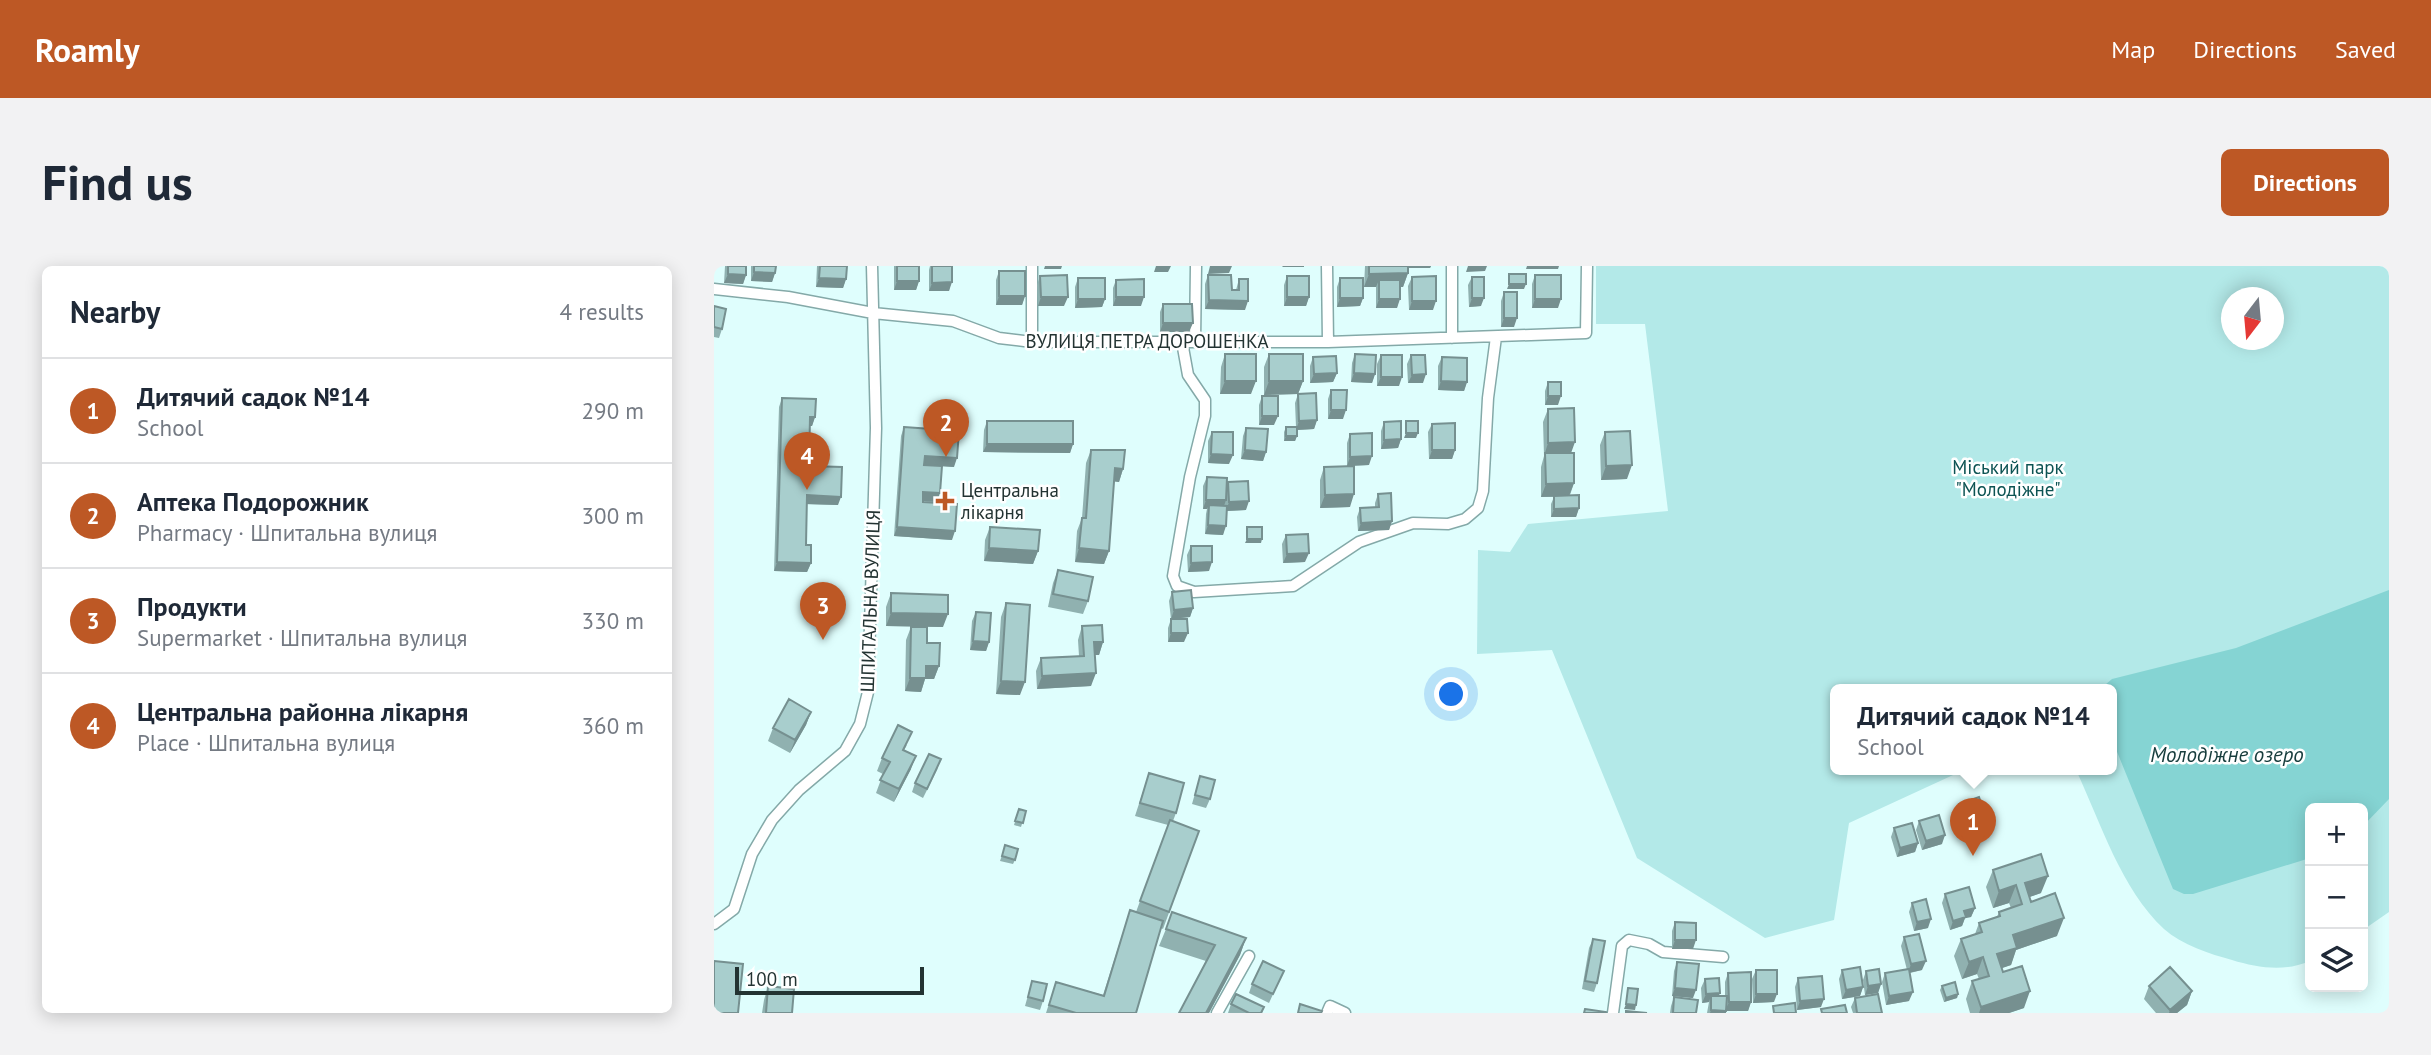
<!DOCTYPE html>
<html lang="en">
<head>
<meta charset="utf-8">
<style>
  body { margin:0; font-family:"PT Sans",sans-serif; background:#f2f2f3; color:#1f2937 }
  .controls { position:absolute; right:21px; bottom:21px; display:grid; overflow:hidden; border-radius:10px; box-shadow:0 4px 18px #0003 }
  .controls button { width:63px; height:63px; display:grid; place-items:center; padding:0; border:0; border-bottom:2px solid #e0e1e3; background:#fff; color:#1f2937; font:35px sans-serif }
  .compass { position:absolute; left:1507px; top:21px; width:63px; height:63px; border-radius:50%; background:#fff; box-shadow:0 4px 18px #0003; rotate:196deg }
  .scale { position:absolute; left:21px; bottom:18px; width:189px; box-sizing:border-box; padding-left:7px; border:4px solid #233332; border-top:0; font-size:19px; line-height:24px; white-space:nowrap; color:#233332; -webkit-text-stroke:5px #fff; paint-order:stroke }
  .you { position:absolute; left:738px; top:429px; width:24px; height:24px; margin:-18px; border:5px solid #fff; border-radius:50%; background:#1a73e8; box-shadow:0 0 0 10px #1a73e833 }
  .badge { display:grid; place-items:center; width:46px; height:46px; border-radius:50%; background:#bd5825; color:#fff; font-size:23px; font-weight:700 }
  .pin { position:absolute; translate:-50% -58px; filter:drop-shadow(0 2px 4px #0008) }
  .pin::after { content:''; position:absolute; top:37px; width:24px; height:21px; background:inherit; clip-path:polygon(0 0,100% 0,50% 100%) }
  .popup { position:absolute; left:1116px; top:418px; width:287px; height:91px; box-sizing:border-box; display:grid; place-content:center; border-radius:10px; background:#fff; filter:drop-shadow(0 2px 5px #0005); font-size:23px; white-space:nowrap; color:#747a83 }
  .popup b { font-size:26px; color:#1f2937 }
  .popup::after { content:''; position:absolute; left:50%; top:100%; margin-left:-14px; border:14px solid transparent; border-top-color:#fff }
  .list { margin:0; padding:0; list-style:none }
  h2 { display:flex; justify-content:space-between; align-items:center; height:91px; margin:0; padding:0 28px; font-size:30px }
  h2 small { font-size:23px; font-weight:400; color:#747a83 }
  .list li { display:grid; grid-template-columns:46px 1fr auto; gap:21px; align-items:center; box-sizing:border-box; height:105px; padding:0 28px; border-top:2px solid #e0e1e3 }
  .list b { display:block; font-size:26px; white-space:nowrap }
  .list p { margin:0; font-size:23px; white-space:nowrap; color:#747a83 }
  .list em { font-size:23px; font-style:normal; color:#747a83 }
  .icon { flex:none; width:38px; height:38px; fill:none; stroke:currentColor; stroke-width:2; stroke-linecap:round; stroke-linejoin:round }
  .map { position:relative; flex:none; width:1675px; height:747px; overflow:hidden; border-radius:10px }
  header { display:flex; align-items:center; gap:42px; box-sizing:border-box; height:98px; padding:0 35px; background:#bd5825; color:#fff }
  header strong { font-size:33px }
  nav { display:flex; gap:38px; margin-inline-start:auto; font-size:24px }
  .intro { display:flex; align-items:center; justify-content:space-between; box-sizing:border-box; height:168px; padding:0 42px }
  h1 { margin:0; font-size:49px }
  .button { padding:18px 32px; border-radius:10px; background:#bd5825; color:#fff; font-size:24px; font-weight:700 }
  main { display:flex; gap:42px; padding:0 42px }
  aside { flex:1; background:#fff; border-radius:10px; box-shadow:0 4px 18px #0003 }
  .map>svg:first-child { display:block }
</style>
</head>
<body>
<header>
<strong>Roamly</strong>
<nav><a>Map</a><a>Directions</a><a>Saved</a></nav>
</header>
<div class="intro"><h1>Find us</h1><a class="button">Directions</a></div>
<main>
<aside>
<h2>Nearby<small>4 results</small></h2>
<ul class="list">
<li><span class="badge">1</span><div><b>Дитячий садок №14</b><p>School</p></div><em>290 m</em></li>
<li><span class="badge">2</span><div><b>Аптека Подорожник</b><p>Pharmacy · Шпитальна вулиця</p></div><em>300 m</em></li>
<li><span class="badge">3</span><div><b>Продукти</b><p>Supermarket · Шпитальна вулиця</p></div><em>330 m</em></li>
<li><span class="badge">4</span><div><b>Центральна районна лікарня</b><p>Place · Шпитальна вулиця</p></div><em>360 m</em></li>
</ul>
</aside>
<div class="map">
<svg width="1675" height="747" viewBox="0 0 1675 747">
  <rect width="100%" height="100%" fill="#dffefd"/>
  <path fill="#b3e9e8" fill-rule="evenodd" d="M882 0H1675V646L1649 664V542H1596V695C1571 706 1544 702 1518 694 1496 688 1468 679 1450 663 1407 623 1387 557 1362 504H1397V424H1121V504H1250L1135 557 1120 654 1051 672 923 592 838 384 763 388 764 284 796 286 814 258 954 245 931 58H882ZM1518 32H1560V74H1518Z"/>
  <path fill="#85d4d3" d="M1675 324V533L1649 560V542H1596V592L1479 628H1470L1459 623 1397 471V424H1385L1398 413 1522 382Z"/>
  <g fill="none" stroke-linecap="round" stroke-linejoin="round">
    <defs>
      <path id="street" d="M613 0 614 76
        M0 23 74 31 159 47 239 55 285 72 318 76H614L872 67 873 0
        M738 72V0
        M318 76V0
        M468 76 474 109 491 134V150L476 211 459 310 463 320 480 326 579 320 645 276 699 257 734 258 751 253 764 242 769 225 774 132 782 71
        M481 76 482 0
        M0 658 20 643 38 588 58 554 85 524 131 485 146 458 154 426 162 162 158 0
        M503 747 535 690
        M613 747 616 740 631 747
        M899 747 908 680 915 674 935 678 949 686 1009 691"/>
    </defs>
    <use href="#street" stroke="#84a9a8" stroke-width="13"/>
    <use href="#street" stroke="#fff" stroke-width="10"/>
  </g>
  <path fill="#90b1b0" d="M11 0H32V9L29 18 10 17Z
    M37 0H62L61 7 58 16 37 15Z
    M103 0H133L132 13 129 22 102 21Z
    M180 0H205V15L202 24H180Z
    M216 0H238L235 25H215V4Z
    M651 0H717L716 2H694V7L689 21H686L683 42H662V21H650Z
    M285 5 311 30 308 39H282V14Z
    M494 9 518 24H522L525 13 531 44 491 43V18Z
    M821 9 844 42H818V18Z
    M326 10 350 40H324L323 19Z
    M573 10 595 31 592 40H570V19Z
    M698 11 719 44H695L694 20Z
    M758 11 767 40 755 41 754 19Z
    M364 12 391 33 388 41 361 42V21Z
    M626 12 649 32 646 40 623 41V21Z
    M402 14 427 40H399V22Z
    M790 26 800 61H787V35Z
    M449 38 475 66H446V46Z
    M0 40 8 63 5 72 0 71Z
    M511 88 537 128H506L507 101Z
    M555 88 589 115 584 128 550 129V101Z
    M641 88 661 108 658 117 637 116 638 97Z
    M667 89 685 120H663V98Z
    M697 89 709 117H694L693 98Z
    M599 91 623 107 619 116 596 117V100Z
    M728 91 753 116 750 125 724 124V100Z
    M834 116 844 139H831V125Z
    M617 124 629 153H614V133Z
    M584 128 603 154 600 163 583 164V170L581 175H570V166L572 161H582L581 137Z
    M548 130 560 159H545V139Z
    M68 132 101 151 98 160H96L95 200 124 239 93 238 92 279 97 297 93 306 60 305 65 141Z
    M834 143 857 187 860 217 856 229 865 242 862 251H837V238L840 231H827V201L830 190 829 156Z
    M273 155 359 178 356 187 269 186 270 164Z
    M670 156 687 173 684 182 667 183V165Z
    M718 158 741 184 738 193H715L714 166Z
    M190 161 240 201 228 200 223 236 209 235 238 274 180 270 187 170Z
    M532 162 552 186 549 195 527 193 529 170Z
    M498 166 515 198 494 197V175Z
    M891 166 913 213 887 214 886 179Z
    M636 168 655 199 633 200V177Z
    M377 184 409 203 405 216 400 215 395 285 390 298 361 296 363 265 368 252 372 197Z
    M610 201 636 241 606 242V214Z
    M493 211 512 220 514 216 532 244 513 245 509 269 491 268 492 248 493 243H489V220Z
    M664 228 678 255 675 264 644 265 643 251 646 242 661 241V237Z
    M276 261 324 285 319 298 270 295 271 274Z
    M572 269 591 296 569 297 568 278Z
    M477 280 495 305 474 306 473 289Z
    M344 304 374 335 369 348 334 341 339 317Z
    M458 326 479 342 476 351 457 353 455 335Z
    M177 327 229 361 172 360V341Z
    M292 337 306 429 282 428 287 351Z
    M262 346 275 376 272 385 256 384 258 355Z
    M457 353 470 376H454V362Z
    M368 360 389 376 385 389H381L377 420 323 423 322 405 327 392 365 390 364 374Z
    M197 361 213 377 225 400 220 413H211L207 426 191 425 192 374Z
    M97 446 92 459 76 487 54 475 59 462Z
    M193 479 190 484 197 503 180 536 162 527 169 508 163 505 168 492Z
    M224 502 209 532 198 526 201 517Z
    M435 507 462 547 459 555 485 565 449 663 447 662 422 747H332L342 716 389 729 416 644 422 646 454 559 421 550Z
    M486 510 496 533 492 542 478 538Z
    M1245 538 1273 554 1270 563 1251 570 1242 547Z
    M305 543 312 545 307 561 300 559Z
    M1205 555 1228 578 1208 584 1202 564Z
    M1180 562 1204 577 1201 586 1183 591 1177 571Z
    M291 580 301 594 299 598 286 595Z
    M1279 604 1327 627 1315 631 1317 636 1343 670 1302 684 1297 699 1287 702 1310 742 1295 747H1256L1252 733 1258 715 1265 713 1263 708 1248 713 1240 690 1247 673 1261 668 1265 657 1283 651 1285 646 1297 642 1295 637 1279 642 1272 621Z
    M1231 628 1261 642 1257 651 1251 652 1248 660 1236 664 1228 637Z
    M1198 637 1214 662 1200 665 1195 646Z
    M961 656 979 683H958V665Z
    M452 663 532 672 526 689 495 747H465L492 695 445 680Z
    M1190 671 1208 704 1196 707 1195 735 1172 739 1168 716 1171 707 1193 704 1187 680Z
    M879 673 883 717 880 726 868 723 875 682Z
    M963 696 979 732 958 730 960 705Z
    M1042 704 1060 736 1039 737 1038 713Z
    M1128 704 1149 721 1146 730 1128 733 1125 713Z
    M570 705 555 737 535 727 538 718Z
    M1152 705 1167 718 1164 727 1151 729 1149 714Z
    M1014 707 1037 736 1034 745H1012V747H993L995 736 988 737 987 722 991 713 1004 730H1011V716Z
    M1084 712 1107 741 1083 744 1081 721Z
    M318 715 329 735 326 744 311 740Z
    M54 720 78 747H48L50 734Z
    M1228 720 1244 728 1243 732 1230 736 1226 724Z
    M1435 720 1478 725 1473 739 1463 747H1442L1430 733Z
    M960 731 982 747H956L957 740Z
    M1141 732 1168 747H1139L1137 741Z
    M517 738 550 741 548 747H514Z"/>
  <path fill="#769090" d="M331 0H348L347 3H330Z
    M442 0H457L454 6H440Z
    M496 0H518L515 7 494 8Z
    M569 0H590V1H568Z
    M695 0H717L716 2H694Z
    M754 0H773L771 5 752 6Z
    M813 0H845L844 3H812Z
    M40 6 61 7 58 16 37 15Z
    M694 7 689 21H665V14L662 21H650L655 8Z
    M14 8 32 9 29 18 10 17Z
    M105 12 132 13 129 22 102 21Z
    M183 15H205L202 24H180Z
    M238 16 235 25H215L218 17Z
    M795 18H812L810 23H793Z
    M285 30H311L308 39H282Z
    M327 31H354L350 40H324Z
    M402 31H430L427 40H399Z
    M573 31H595L592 40H570Z
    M626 32H649L646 40 623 41Z
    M758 32H770L767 40 755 41Z
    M364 33H391L388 41 361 42Z
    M665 33H686L683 42H662Z
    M821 33H847L844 42H818Z
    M495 34 534 35 531 44 491 43Z
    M698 35H722L719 44H695Z
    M790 52H803L800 61H787Z
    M449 57H479L475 66H446Z
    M623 107 619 116 596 117 600 108Z
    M640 107 661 108 658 117 637 116Z
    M712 108 709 117H694L698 109Z
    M667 111H688L685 120H663Z
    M511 115H542L537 128H506Z
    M555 115H589L584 128 550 129Z
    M727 115 753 116 750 125 724 124Z
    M834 130H847L844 139H831Z
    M617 144H632L629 153H614Z
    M548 150H564L560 159H545Z
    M96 151H101L98 160H93Z
    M603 154 600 163 582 164 585 155Z
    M692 167H704L702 172H690Z
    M572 170H583L581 175H570Z
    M687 173 684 182 667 183 670 174Z
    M861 176 856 190 831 187 830 190 834 177Z
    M273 178H359L356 187 269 186Z
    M531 184 552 186 549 195 527 193Z
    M718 184H741L738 193H715Z
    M497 188 519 189 515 198 494 197Z
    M211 190 243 192 240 201 208 199Z
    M658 190 655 199 633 200 636 191Z
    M918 199 913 213 887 214 892 200Z
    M401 202 409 203 405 216 396 215Z
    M860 217 855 230 827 231 832 218Z
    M209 226 226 227 223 236 206 235Z
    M640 228 636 241 606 242 611 229Z
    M93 229 127 231 124 239 90 238Z
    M492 234H512L509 243 495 239 493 243H489Z
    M535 235 532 244 512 245 515 236Z
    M865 242 862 251H837L840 243Z
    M678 255 675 264 644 265 647 257Z
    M494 259 512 260 509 269 491 268Z
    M183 261 241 265 238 274 180 270Z
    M533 273H548L547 277H531Z
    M275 282 324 285 319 298 270 295Z
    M365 282 395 285 390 298 361 296Z
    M595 287 591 296 569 297 573 288Z
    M63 296 97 297 93 306 60 305Z
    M498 296 495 305 474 306 477 297Z
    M479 342 476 351 457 353 460 344Z
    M177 347 234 348 229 361 172 360Z
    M457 367H474L470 376H454Z
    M259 375 275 376 272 385 256 384Z
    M380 376H389L385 389H375Z
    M212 400H225L220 413H211L207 426 191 425 196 412Z
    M382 407 377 420 323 423 328 410Z
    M287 415 311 416 306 429 282 428Z
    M97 446 92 459 76 487 81 474Z
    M202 490 197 503 180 536 185 523Z
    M1273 554 1270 563 1251 570 1254 561Z
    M1231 569 1228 578 1208 584 1212 575Z
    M1204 577 1201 586 1183 591 1186 582Z
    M1334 610 1327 627 1307 634 1311 617Z
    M1302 619 1295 637 1279 642 1285 625Z
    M1261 642 1257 651 1251 652 1248 660 1236 664 1239 655 1250 645Z
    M1350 652 1343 670 1302 684 1297 699 1277 706 1283 688 1299 669Z
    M1217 653 1214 662 1200 665 1203 656Z
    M532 672 526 689 495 747H492Z
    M961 674H982L979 683H958Z
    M1269 691 1263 708 1248 713 1255 696Z
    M1212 695 1208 704 1194 707 1197 698Z
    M1167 718 1164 727 1151 729 1154 720Z
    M1149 721 1146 730 1128 733 1132 724Z
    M961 722 982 724 979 732 958 730Z
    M1316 725 1310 742 1295 747H1265L1267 741Z
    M1478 725 1473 739 1463 747H1455L1456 744Z
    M1199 726 1195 735 1172 739 1175 730Z
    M1006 727 1002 736 997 730 995 736 988 737 992 728Z
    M1042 728H1063L1060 736 1039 737Z
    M1244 728 1243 732 1230 736 1232 732Z
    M1110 733 1107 741 1083 744 1086 735Z
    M1015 736H1037L1034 745H1012V747H996L997 744 1011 745Z
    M912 738 922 739 921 744 910 743Z"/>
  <path fill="#a8cecd" stroke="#769090" stroke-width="2" d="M14 0H32V9L14 8Z
    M40 0H62L61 7 40 6Z
    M106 0H133L132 13 105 12Z
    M183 0H205V15H183Z
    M218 0H238V16L218 17Z
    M655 0H694V7L655 8Z
    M285 5H311V30H285Z
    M795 8H812V18H795Z
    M353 9 354 31H327L326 10Z
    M494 9H517L518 24H525V13H534V35L495 34Z
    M821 9H847V33H821Z
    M573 10H595V31H573Z
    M722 10V35H698V11Z
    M758 11H770V32H758Z
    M364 12H391V33H364Z
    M626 12H649V32H626Z
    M430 13V31H402V14Z
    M665 14H686V33H665Z
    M790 26H803V52H790Z
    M449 38H478L479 57H449Z
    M0 40 12 43 8 63 0 61Z
    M511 88H542V115H511Z
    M555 88H589V115H555Z
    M641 88 662 89 661 108 640 107Z
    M667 89H688V111H667Z
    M697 89H711L712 108 698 109Z
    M622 90 623 107 600 108 599 91Z
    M728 91 753 92V116L727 115Z
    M834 116H847V130H834Z
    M617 124H633L632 144H617Z
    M602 127 603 154 585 155 584 128Z
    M548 130H564V150H548Z
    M68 132 102 133 101 151H96L95 200 128 201 127 231 93 229 92 279H97V297L63 296Z
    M860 142 861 176 834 177V143Z
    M273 155H359V178H273Z
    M687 155V173L670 174V156Z
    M692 155H704V167H692Z
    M741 157V184H718V158Z
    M190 161 245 165 243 192 211 190 210 199 228 200 226 227 209 226V236L243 238 241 265 183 261Z
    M572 161H583V170H572Z
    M532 162 554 163 552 186 531 184Z
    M916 165 918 199 892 200 891 166Z
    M498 166H519V189L497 188Z
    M658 167V190L636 191V168Z
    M377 184H411L409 203 401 202 395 285 365 282 368 252H372Z
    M831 187H860V217L832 218Z
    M640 200V228L611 229 610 201Z
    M493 211 513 212 512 234H492Z
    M534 215 535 235 515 236 514 216Z
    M677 227 678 255 647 257 646 242 665 241 664 228Z
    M865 229V242L840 243V230Z
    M495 239 513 240 512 260 494 259Z
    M276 261 326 264 324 285 275 282Z
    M533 261H548V273H533Z
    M594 268 595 287 573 288 572 269Z
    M477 280H498V296L477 297Z
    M344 304 379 311 374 335 339 328Z
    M477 324 479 342 460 344 458 326Z
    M177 327 234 329V348L177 347Z
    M292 337 316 339 311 416 287 415Z
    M262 346 277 347 275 376 259 375Z
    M457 353H473L474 367H457Z
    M388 359 389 376H380L382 407 328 410 327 392 370 390 368 360Z
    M197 361H213V377H226L225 400H212V412H196Z
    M75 433 97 446 81 474 59 462Z
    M184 459 198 466 189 484 202 490 185 523 166 514 176 496 168 492Z
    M215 488 227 493 213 523 201 517Z
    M435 507 470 517 462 547 426 537Z
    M486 510 501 514 496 533 481 529Z
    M1265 531 1273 554 1254 561 1245 538Z
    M305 543 312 545 309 557 301 555Z
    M1225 549 1231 569 1212 575 1205 555Z
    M456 554 485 565 455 646 426 635Z
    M1198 557 1204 577 1186 582 1180 562Z
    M291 579 304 583 301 594 288 590Z
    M1327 588 1334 610 1311 617 1317 636 1341 627 1350 652 1299 669 1303 682 1283 688 1289 706 1308 700 1316 725 1267 741 1258 715 1275 710 1269 691 1255 696 1247 673 1268 666 1265 657 1286 650 1285 646 1308 638 1302 619 1285 625 1279 604Z
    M1255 621 1261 642 1250 645 1252 651 1239 655 1231 628Z
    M1212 633 1217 653 1203 656 1198 637Z
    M416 644 449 655 422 747H362L335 739 342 716 390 730Z
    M458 646 532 672 492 747H465L501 679 452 663Z
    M961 656 982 657V674H961Z
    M1205 668 1212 695 1197 698 1190 671Z
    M879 673 891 675 883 717 871 715Z
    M0 695 29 698 24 747H0Z
    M549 695 570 705 559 728 538 718Z
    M963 696 985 698 982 724 961 722Z
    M1146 701 1149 721 1132 724 1128 704Z
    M1456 701 1478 725 1456 744 1435 720Z
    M1165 703 1167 718 1154 720 1152 705Z
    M1195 703 1199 726 1175 730 1171 707Z
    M1042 704H1063V728H1042Z
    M1037 706V736H1015L1014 707Z
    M1108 710 1110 733 1086 735 1084 712Z
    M1005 712 1006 727 992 728 991 713Z
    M318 715 333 718 329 735 314 731Z
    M1241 716 1244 728 1232 732 1228 720Z
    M54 720 80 723 78 747H52Z
    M914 722 924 723 922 739 912 738Z
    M522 728 550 741 547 747H535L517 738Z
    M1164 728 1168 747H1143L1141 732Z
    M997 730H1013L1012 745 997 744Z
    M960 731 984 734 982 747H959Z
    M1081 737 1082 747H1060L1059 740Z
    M586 738 608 745 607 747H584Z
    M1131 739 1133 747H1108L1107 743Z
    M871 743 892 746V747H870Z
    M912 745 933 747H912Z"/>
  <path fill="#bd5825" stroke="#fff" stroke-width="2.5" d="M227.5 224.5h7v7h7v7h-7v7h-7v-7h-7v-7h7z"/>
  <g text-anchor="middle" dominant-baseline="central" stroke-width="5" stroke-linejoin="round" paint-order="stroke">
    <g font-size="19" fill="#233332" stroke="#fff">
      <text x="433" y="75">ВУЛИЦЯ ПЕТРА ДОРОШЕНКА</text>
      <text transform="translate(156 335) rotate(-88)">ШПИТАЛЬНА ВУЛИЦЯ</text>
    </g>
    <g font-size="19" fill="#0c5353" stroke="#fff">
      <text x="1294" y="201">Міський парк<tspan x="1294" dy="22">"Молодіжне"</tspan></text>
    </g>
    <g font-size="19" fill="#233332" stroke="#fff" text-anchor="start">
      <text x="247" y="224">Центральна<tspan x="247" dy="22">лікарня</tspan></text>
    </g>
    <g font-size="21" font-style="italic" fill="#173d3d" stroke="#fff">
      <text x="1513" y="488">Молодіжне озеро</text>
    </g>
  </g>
</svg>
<div class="controls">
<button>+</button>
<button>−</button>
<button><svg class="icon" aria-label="layers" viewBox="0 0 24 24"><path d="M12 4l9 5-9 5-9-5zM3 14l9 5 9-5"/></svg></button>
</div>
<svg class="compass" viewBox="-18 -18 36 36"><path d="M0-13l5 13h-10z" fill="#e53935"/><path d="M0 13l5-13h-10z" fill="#747a83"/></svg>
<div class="scale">100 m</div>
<div class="you"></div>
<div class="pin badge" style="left:1259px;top:590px">1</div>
<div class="popup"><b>Дитячий садок №14</b>School</div>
<div class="pin badge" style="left:232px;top:191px">2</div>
<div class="pin badge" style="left:109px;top:374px">3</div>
<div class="pin badge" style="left:93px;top:224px">4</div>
</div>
</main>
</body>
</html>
